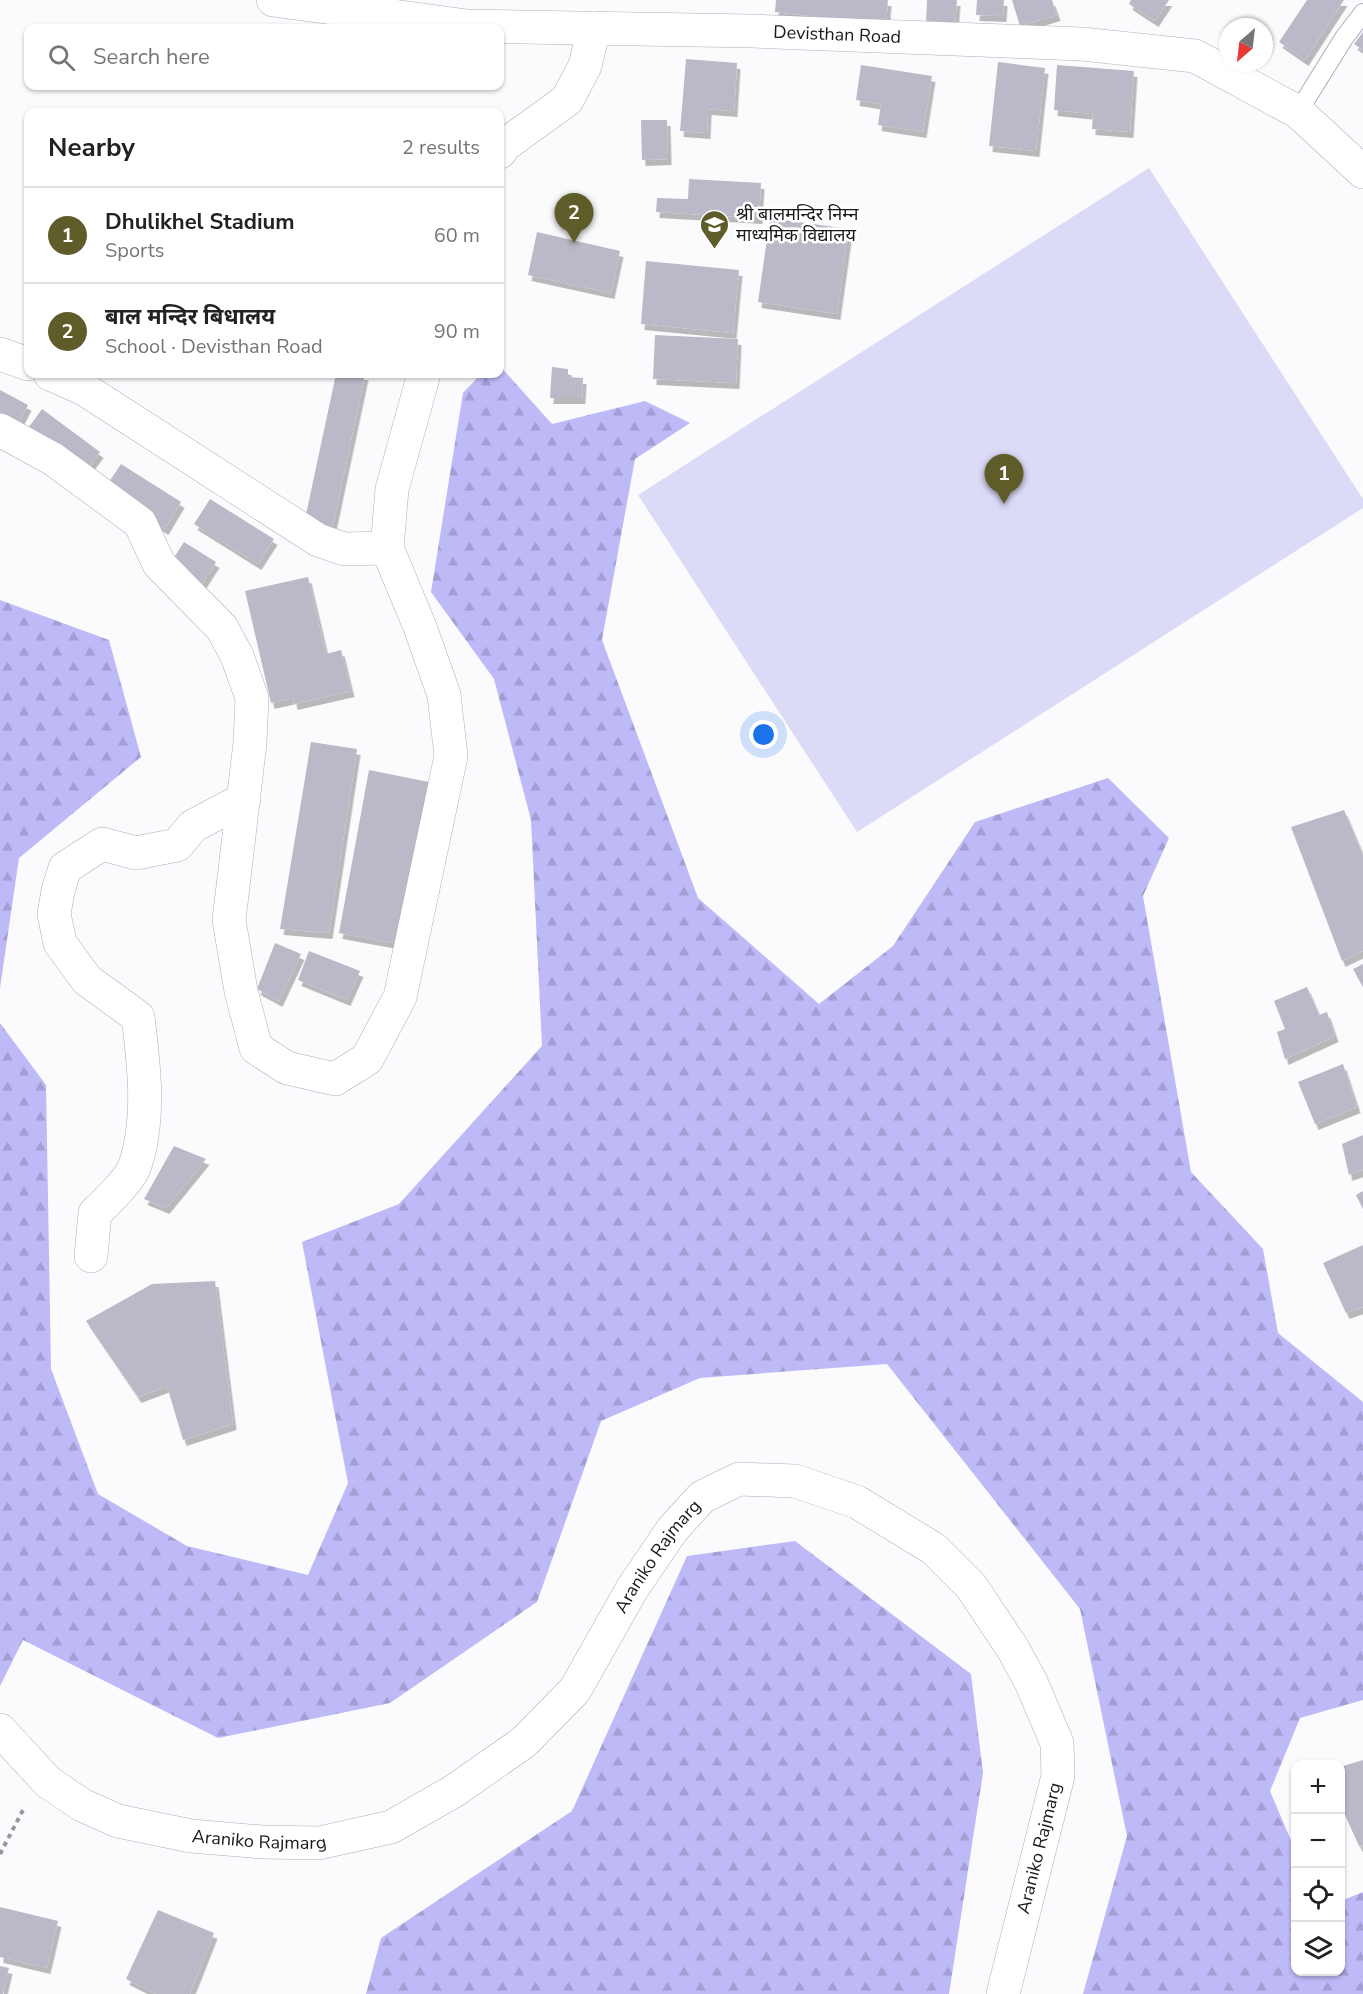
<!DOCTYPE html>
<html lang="en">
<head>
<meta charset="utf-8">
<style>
  body { margin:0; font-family:"Nunito Sans","Noto Sans Devanagari",sans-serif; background:#f2f2f2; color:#222 }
  .controls { position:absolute; right:18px; bottom:18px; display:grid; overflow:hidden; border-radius:12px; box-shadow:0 2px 4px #0004 }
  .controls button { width:54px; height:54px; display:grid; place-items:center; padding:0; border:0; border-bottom:2px solid #e0e0e0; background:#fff; color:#222; font:30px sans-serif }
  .compass { position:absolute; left:1219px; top:18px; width:54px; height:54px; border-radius:50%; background:#fff; box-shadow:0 2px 4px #0004; rotate:208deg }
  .you { position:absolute; left:764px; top:735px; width:21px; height:21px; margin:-15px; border:4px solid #fff; border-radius:50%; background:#1a73e8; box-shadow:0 0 0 9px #1a73e833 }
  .badge { display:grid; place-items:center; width:39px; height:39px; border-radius:50%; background:#5e5d2a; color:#fff; font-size:20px; font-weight:700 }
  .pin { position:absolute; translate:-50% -50px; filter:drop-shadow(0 2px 3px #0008) }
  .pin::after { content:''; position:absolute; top:32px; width:21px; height:18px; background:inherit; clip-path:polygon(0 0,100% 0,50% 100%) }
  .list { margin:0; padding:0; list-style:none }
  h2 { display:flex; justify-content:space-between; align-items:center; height:78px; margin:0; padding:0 24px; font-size:26px }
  h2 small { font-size:20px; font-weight:400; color:#767676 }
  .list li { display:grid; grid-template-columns:39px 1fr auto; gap:18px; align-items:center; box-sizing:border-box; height:96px; padding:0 24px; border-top:2px solid #e0e0e0 }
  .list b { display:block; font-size:22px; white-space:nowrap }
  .list p { margin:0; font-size:20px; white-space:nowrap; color:#767676 }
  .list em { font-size:20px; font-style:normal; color:#767676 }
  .icon { flex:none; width:33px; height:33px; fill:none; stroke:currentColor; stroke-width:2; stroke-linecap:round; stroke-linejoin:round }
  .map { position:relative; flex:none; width:1363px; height:1994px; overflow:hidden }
  .search { position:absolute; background:#fff; box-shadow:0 2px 4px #0004; left:24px; top:24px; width:480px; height:66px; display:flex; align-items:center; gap:15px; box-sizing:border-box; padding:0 21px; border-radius:12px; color:#767676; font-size:22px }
  .panel { position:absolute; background:#fff; box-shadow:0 2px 4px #0004; left:24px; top:108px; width:480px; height:270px; border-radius:12px }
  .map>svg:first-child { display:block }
</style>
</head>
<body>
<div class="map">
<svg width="1363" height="1994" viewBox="0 0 1363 1994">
  <defs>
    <pattern id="forest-firs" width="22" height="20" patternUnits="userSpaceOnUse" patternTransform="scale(1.5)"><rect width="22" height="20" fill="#beb9f7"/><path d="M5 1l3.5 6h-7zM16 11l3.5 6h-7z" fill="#a39ed3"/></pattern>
    <filter id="shadow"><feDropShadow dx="3.5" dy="6" stdDeviation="0" flood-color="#0004"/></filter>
  </defs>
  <rect width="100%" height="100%" fill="#fbfbfe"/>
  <path fill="#dcdbf7" d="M1149 168 1363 499V508L857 832 638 495Z"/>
  <path fill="url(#forest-firs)" d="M500 366 552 424 645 401 690 423 635 459 602 640 698 898 819 1004 893 946 975 822 1108 778 1169 838 1143 896 1191 1172 1263 1249 1278 1333 1363 1402V1700L1300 1718 1270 1791 1295 1850 1296 1972H1340L1341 1901 1363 1892V1994H1083L1127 1836 1080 1609 887 1364 700 1378 601 1421 537 1602 390 1703 218 1738 23 1640 0 1686V1023L46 1085 51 1369 98 1494 187 1546 308 1575 348 1483 302 1242 399 1204 542 1046 531 820 494 679 431 592 463 393 481 374H500Z
    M0 600 109 640 141 757 19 858 0 988Z
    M795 1541 971 1674 983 1773 949 1994H366L381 1938 572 1811 687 1556Z"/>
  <path fill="#b9b9c8" filter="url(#shadow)" d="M776 0H888L886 25 775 12Z
    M927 0H957L955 26 926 25Z
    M977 0H1004L1003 16 976 15Z
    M1012 0H1052L1057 15 1020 26Z
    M1131 0H1169L1155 21 1129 4Z
    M1307 0H1344L1305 60 1279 42Z
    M1363 32V50L1354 44Z
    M686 59 737 63 734 111 708 109 707 133 680 131Z
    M998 62 1045 68 1036 151 989 146Z
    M861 65 932 76 923 132 878 125 881 104 856 100Z
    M1057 65 1134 71 1130 132 1092 129 1093 114 1054 110Z
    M641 120H667L668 159 642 160Z
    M689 179 761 183 759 218 656 212 657 198 688 199Z
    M770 218 849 229 837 314 758 302Z
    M537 232 620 251 611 293 528 275Z
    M646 261 739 270 733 333 641 324Z
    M655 335 738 339 736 383 653 379Z
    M552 367 568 369V377L583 378 582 398H550Z
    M336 374H365L332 530 304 524Z
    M0 390 28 405 15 430 0 422Z
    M42 409 100 452 83 475 26 431Z
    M121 464 181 502 165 529 103 491Z
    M210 499 274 539 258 564 194 524Z
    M184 542 216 562 200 587 168 567Z
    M308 577 326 654 341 650 351 691 294 704 293 698 271 703 245 591Z
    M311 742 357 749 329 933 280 929Z
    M369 770 429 782 399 944 339 933Z
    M1344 810 1363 855V951L1342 961 1291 827Z
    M275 943 301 954 279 1001 257 989Z
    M309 951 360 971 347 1000 298 980Z
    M1363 964V987L1353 969Z
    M1307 987 1319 1015 1327 1012 1335 1036 1285 1059 1277 1032 1285 1029 1274 1001Z
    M1343 1064 1357 1107 1315 1124 1298 1082Z
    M1363 1135V1170L1349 1175 1342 1144Z
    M174 1146 206 1159 166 1208 144 1199Z
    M1363 1191V1209L1356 1195Z
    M1363 1245V1307L1346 1313 1323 1263Z
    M215 1281 233 1424 183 1440 167 1386 138 1397 86 1321 152 1284Z
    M1363 1760V1845L1359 1846 1340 1804V1767Z
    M0 1907 58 1921 47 1968 0 1957Z
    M158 1910 214 1933 190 1994H156L126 1979Z
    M0 1966 9 1968 3 1994H0Z"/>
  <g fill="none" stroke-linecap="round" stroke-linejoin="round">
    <defs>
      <path id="service" d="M1298 112 1344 38 1363 13"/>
      <g id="minor">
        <path id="s1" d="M273 0 467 26 752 31 1082 44 1195 56 1298 112 1363 172"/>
        <path d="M500 152 505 145 567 100 585 66 594 28"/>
        <path d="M0 354 28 364"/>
        <path d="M50 374 84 389 318 540 344 549 387 548"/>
        <path d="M0 430 53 459 140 523 159 564 222 628 237 656 252 698 250 743 229 920 241 991 256 1048 287 1068 335 1079 367 1059 400 997 451 756 444 695 420 627 387 548 392 489 424 374"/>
        <path d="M91 1256 95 1213C105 1204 129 1180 134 1168 151 1122 144 1064 138 1017L87 980 60 943 54 914 58 891 65 868 102 844 136 853 177 845 193 826 244 799"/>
      </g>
      <g id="trunk">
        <path id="s2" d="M0 1730 48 1782 82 1805 118 1821 191 1836 262 1842 319 1843 391 1827 454 1791 524 1742 575 1690 632 1589 672 1530 702 1497 739 1479 795 1481 857 1502 934 1549 971 1586 1013 1649 1031 1682 1057 1743 1058 1776 1003 1994"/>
      </g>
    </defs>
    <use href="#service" stroke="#aeadbc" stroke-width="20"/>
    <use href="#minor" stroke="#aeadbc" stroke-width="34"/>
    <use href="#trunk" stroke="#aeadbc" stroke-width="34"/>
    <path stroke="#97979b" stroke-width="4" stroke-dasharray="4.5 4.5" stroke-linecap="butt" d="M0 1854 24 1808"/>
    <use href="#service" stroke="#fff" stroke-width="18"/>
    <use href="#minor" stroke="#fff" stroke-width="33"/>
    <use href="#trunk" stroke="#fff" stroke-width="33"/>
  </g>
  <defs>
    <symbol id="school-pin" viewBox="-11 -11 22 30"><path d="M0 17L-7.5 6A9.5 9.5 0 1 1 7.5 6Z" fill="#5e5d2a" stroke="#fff"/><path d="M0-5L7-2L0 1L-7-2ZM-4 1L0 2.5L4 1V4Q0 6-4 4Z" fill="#fff"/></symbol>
  </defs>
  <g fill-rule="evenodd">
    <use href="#school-pin" x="698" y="208" width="33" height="45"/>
  </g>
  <g text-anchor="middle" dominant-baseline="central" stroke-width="5" stroke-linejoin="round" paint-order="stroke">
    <g font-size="18" fill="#18181d" stroke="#fff">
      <text stroke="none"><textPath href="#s1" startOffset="566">Devisthan Road</textPath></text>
      <text stroke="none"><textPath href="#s2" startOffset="816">Araniko Rajmarg</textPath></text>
      <text stroke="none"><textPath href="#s2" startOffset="294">Araniko Rajmarg</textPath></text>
      <text transform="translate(1039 1848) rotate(-76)">Araniko Rajmarg</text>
    </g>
    <g font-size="18" fill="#18181d" stroke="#fff" text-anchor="start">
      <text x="736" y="214">श्री बालमन्दिर निम्न<tspan x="736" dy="21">माध्यमिक विद्यालय</tspan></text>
    </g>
  </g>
</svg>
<div class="controls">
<button>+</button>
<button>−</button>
<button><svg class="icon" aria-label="locate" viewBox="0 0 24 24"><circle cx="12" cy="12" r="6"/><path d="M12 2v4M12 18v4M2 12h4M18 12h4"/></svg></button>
<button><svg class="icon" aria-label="layers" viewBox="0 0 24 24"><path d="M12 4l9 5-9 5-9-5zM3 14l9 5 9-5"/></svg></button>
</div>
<svg class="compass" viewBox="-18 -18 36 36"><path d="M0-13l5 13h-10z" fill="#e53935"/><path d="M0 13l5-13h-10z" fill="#767676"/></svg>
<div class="you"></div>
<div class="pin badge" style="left:1004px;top:504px">1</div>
<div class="pin badge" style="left:574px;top:243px">2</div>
<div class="search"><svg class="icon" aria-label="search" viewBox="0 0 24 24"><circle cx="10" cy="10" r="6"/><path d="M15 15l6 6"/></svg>Search here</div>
<section class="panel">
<h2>Nearby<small>2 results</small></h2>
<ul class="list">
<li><span class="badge">1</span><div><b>Dhulikhel Stadium</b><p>Sports</p></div><em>60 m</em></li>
<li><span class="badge">2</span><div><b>बाल मन्दिर बिधालय</b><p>School · Devisthan Road</p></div><em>90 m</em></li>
</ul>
</section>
</div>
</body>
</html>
